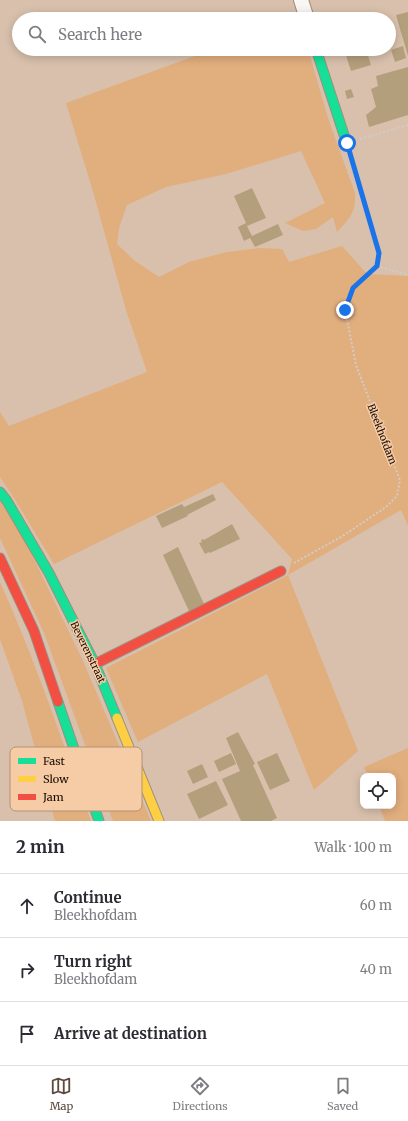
<!DOCTYPE html>
<html lang="en">
<head>
<meta charset="utf-8">
<style>
  body { margin:0; font-family:Merriweather,serif; background:#f2f2f3; color:#2b2b33 }
  .controls { position:absolute; right:12px; bottom:12px; display:grid; overflow:hidden; border-radius:8px; box-shadow:0 2px 10px #0003 }
  .controls button { width:36px; height:36px; display:grid; place-items:center; padding:0; border:0; border-bottom:1px solid #e1e1e2; background:#fff; color:#2b2b33; font:20px sans-serif }
  .stop { position:absolute; width:12px; height:12px; margin:-9px; border:3px solid #1a73e8; border-radius:50%; background:#fff }
  .stop.end { background:#1a73e8; border-color:#fff; box-shadow:0 1px 4px #0008 }
  .list { margin:0; padding:0; list-style:none }
  h2 { display:flex; justify-content:space-between; align-items:center; height:52px; margin:0; padding:0 16px; font-size:17px }
  h2 small { font-size:13px; font-weight:400; color:#7c7c81 }
  .list li { display:grid; grid-template-columns:26px 1fr auto; gap:12px; align-items:center; box-sizing:border-box; height:64px; padding:0 16px; border-top:1px solid #e1e1e2 }
  .list b { display:block; font-size:15px; white-space:nowrap }
  .list p { margin:0; font-size:13px; white-space:nowrap; color:#7c7c81 }
  .list em { font-size:13px; font-style:normal; color:#7c7c81 }
  .icon { flex:none; width:22px; height:22px; fill:none; stroke:currentColor; stroke-width:2; stroke-linecap:round; stroke-linejoin:round }
  .map { position:relative; flex:none; width:408px; height:821px; overflow:hidden }
  .search { position:absolute; background:#fff; box-shadow:0 2px 10px #0003; left:12px; right:12px; top:12px; height:44px; display:flex; align-items:center; gap:10px; box-sizing:border-box; padding:0 14px; border-radius:22px; color:#7c7c81; font-size:15px }
  .sheet { height:244px; background:#fff }
  nav { display:flex; justify-content:space-around; align-items:center; box-sizing:border-box; height:56px; border-top:1px solid #e1e1e2; background:#fff; font-size:11px; color:#7c7c81 }
  nav a { display:grid; justify-items:center; gap:2px }
  nav .on { color:#5b4a3d }
  .map>svg:first-child { display:block }
</style>
</head>
<body>
<div class="map">
<svg width="408" height="821" viewBox="0 0 408 821">
  <rect width="100%" height="100%" fill="#d8c0ac"/>
  <path fill="#e1ae7e" d="M214 49H308L328 118 355 193C356 212 350 218 337 232L333 217 316 229 303 231 285 223 325 203 301 151 226 174 166 187 127 205 119 228 117 244 135 261 159 277 189 262 227 252 259 248 282 249 289 262 342 246 367 274 408 276V526L401 510 288 575 358 751 314 790 267 674 138 742 106 668 288 575 292 559 222 482 54 564 14 498 0 477V412L9 426 147 372 126 310 94 195 66 103Z
    M0 501 24 538 84 663 151 821H113L44 633 0 538Z
    M0 582C35 660 62 740 91 821H55L22 701 0 639Z
    M408 748V821H385L379 806H393V776H368L364 767Z"/>
  <path fill="#b49f7c" d="M408 12V56L396 15Z
    M403 46 406 58 395 62 391 50Z
    M344 49H366L371 65 351 71Z
    M408 67V115L369 127 366 115 376 107 371 89 378 86 376 76Z
    M351 89 354 97 347 99 345 91Z
    M252 188 266 218 247 226 252 236 278 224 283 235 255 247 250 238 244 241 238 227 246 223 234 196Z
    M213 494 216 500 187 515 188 516 162 528 156 516 182 504 184 507Z
    M232 524 240 539 210 553 209 552 205 554 199 543 202 542 201 540 203 539 204 540Z
    M178 547 204 604 189 611 163 555Z
    M238 732 255 764 253 765 277 818 271 821H241L222 779 240 771 226 738Z
    M231 753 236 764 219 772 214 761Z
    M277 753 290 781 270 790 257 762Z
    M202 764 208 777 193 784 187 771Z
    M216 781 228 805 199 819 187 794Z"/>
  <g fill="none" stroke-linecap="round" stroke-linejoin="round">
    <defs>
      <path id="street" d="M301 0 307 19"/>
      <path id="fast" d="M316 49 344 135
        M0 492 7 501 49 573 95 664 117 718
        M58 702 99 821"/>
      <path id="slow" d="M117 718 159 821"/>
      <path id="jam" d="M0 558 34 631 58 702
        M95 664 281 571"/>
    </defs>
    <use href="#street" stroke="#a08e7e" stroke-width="16"/>
    <use href="#fast" stroke="#a08e7e" stroke-width="11"/>
    <use href="#slow" stroke="#a08e7e" stroke-width="11"/>
    <use href="#jam" stroke="#a08e7e" stroke-width="11"/>
    <path stroke="#d3ccc6" stroke-width="2" stroke-dasharray="2 2" stroke-linecap="butt" d="M360 139 408 125
      M377 266 408 275
      M294 563 341 537 386 507 397 496 400 480 356 365 345 310 353 288 377 266 379 253 349 149"/>
    <use href="#street" stroke="#f9f6f3" stroke-width="14"/>
    <use href="#fast" stroke="#16e098" stroke-width="9"/>
    <use href="#slow" stroke="#ffcf43" stroke-width="9"/>
    <use href="#jam" stroke="#f24e42" stroke-width="9"/>
  </g>
  <g fill="none" stroke-linecap="round" stroke-linejoin="round">
    <path stroke="#1a73e8" stroke-width="5" d="M345 310 353 288 377 266 379 253 347 143"/>
  </g>
  <g text-anchor="middle" dominant-baseline="central" stroke-width="3" stroke-linejoin="round" paint-order="stroke">
    <g font-size="10" fill="#180a01" stroke="#f6cca7">
      <text transform="translate(382 434) rotate(69)">Bleekhofdam</text>
      <text transform="translate(88 652) rotate(64)">Beverenstraat</text>
    </g>
  </g>
  <rect x="10" y="747" width="132" height="64" rx="6" fill="#f6cca7" stroke="#b39275" stroke-width="1"/>
  <rect x="18" y="758" width="18" height="6" fill="#16e098"/>
  <rect x="18" y="776" width="18" height="6" fill="#ffcf43"/>
  <rect x="18" y="794" width="18" height="6" fill="#f24e42"/>
  <g font-size="11" fill="#180a01">
    <text x="43" y="765">Fast</text>
    <text x="43" y="783">Slow</text>
    <text x="43" y="801">Jam</text>
  </g>
</svg>
<div class="controls">
<button><svg class="icon" aria-label="locate" viewBox="0 0 24 24"><circle cx="12" cy="12" r="6"/><path d="M12 2v4M12 18v4M2 12h4M18 12h4"/></svg></button>
</div>
<div class="stop" style="left:347px;top:143px"></div>
<div class="stop end" style="left:345px;top:310px"></div>
<div class="search"><svg class="icon" aria-label="search" viewBox="0 0 24 24"><circle cx="10" cy="10" r="6"/><path d="M15 15l6 6"/></svg>Search here</div>
</div>
<section class="sheet">
<h2>2 min<small>Walk · 100 m</small></h2>
<ul class="list">
<li><svg class="icon" aria-label="ahead" viewBox="0 0 24 24"><path d="M12 20V5M6 11l6-6 6 6"/></svg><div><b>Continue</b><p>Bleekhofdam</p></div><em>60 m</em></li>
<li><svg class="icon" aria-label="right" viewBox="0 0 24 24"><path d="M7 20v-9h11M14 6l5 5-5 5"/></svg><div><b>Turn right</b><p>Bleekhofdam</p></div><em>40 m</em></li>
<li><svg class="icon" aria-label="arrive" viewBox="0 0 24 24"><path d="M6 21V4h12l-3 4 3 4H6"/></svg><div><b>Arrive at destination</b></div></li>
</ul>
</section>
<nav>
<a class="on"><svg class="icon" aria-label="map" viewBox="0 0 24 24"><path d="M3 6l6-2 6 2 6-2v14l-6 2-6-2-6 2zM9 4v14M15 6v14"/></svg>Map</a>
<a><svg class="icon" aria-label="directions" viewBox="0 0 24 24"><path d="M12 3l9 9-9 9-9-9zM9 14v-3h6M13 9l2 2-2 2"/></svg>Directions</a>
<a><svg class="icon" aria-label="saved" viewBox="0 0 24 24"><path d="M7 4h10v16l-5-4-5 4z"/></svg>Saved</a>
</nav>
</body>
</html>
